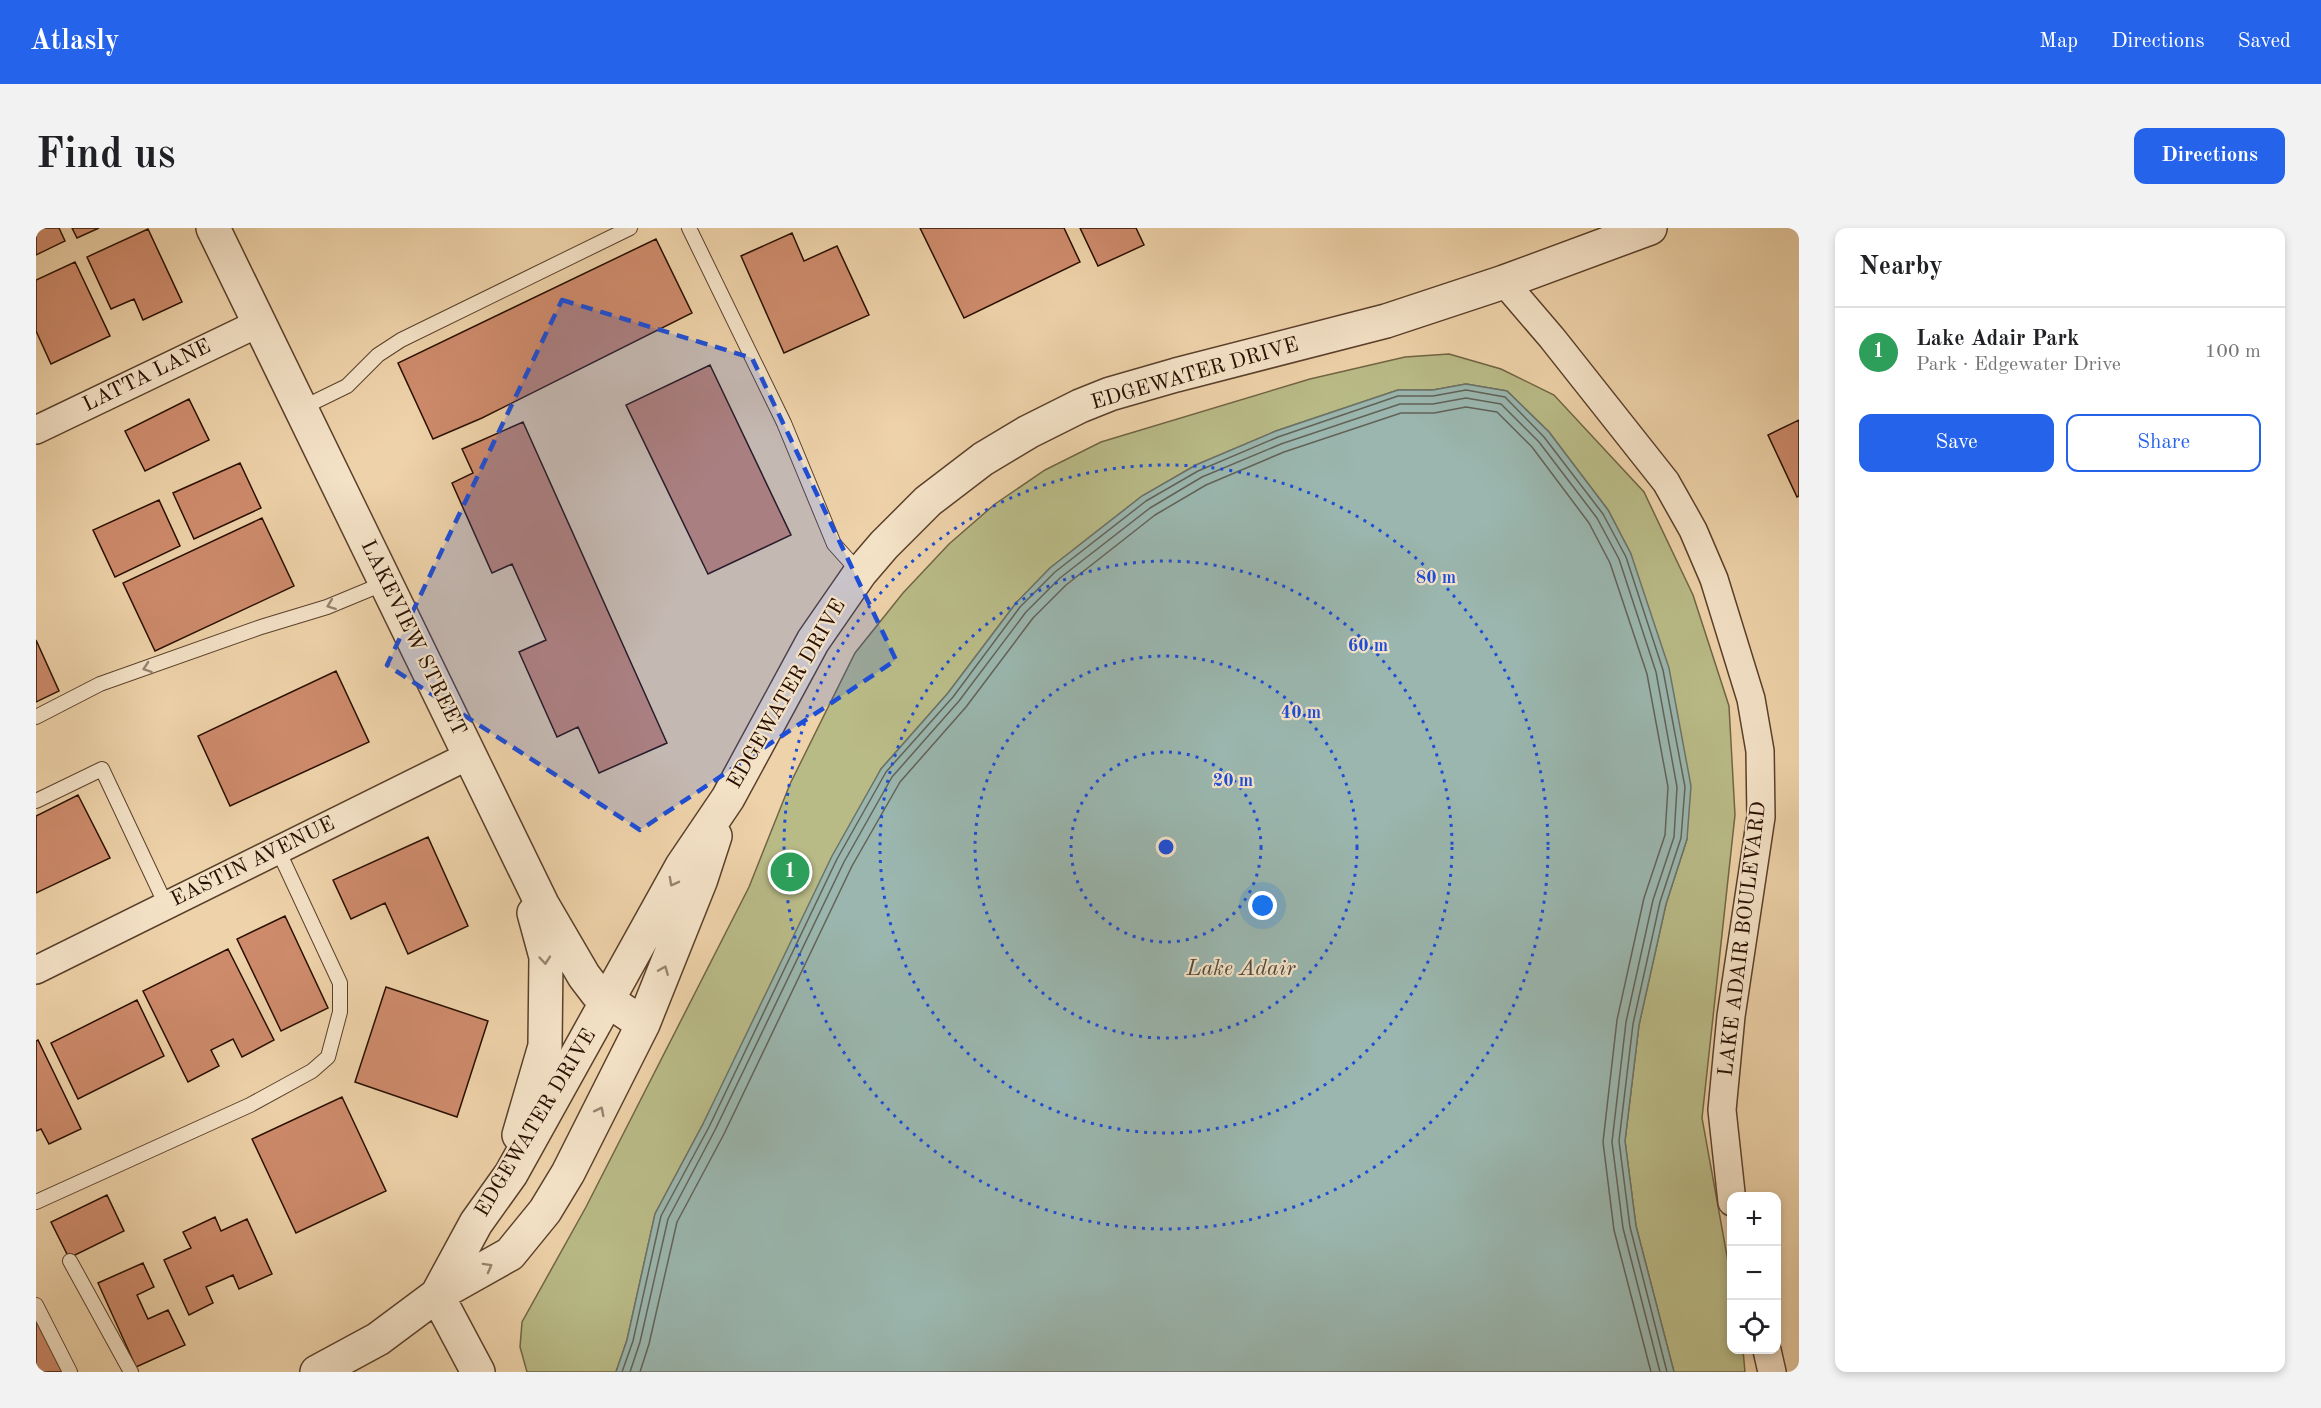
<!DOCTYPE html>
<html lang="en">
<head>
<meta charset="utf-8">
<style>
  body { margin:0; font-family:"Old Standard TT",serif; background:#f2f2f2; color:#202124 }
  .controls { position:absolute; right:18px; bottom:18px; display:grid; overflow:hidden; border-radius:12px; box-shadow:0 3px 9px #0003 }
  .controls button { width:54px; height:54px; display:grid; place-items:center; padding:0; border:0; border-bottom:2px solid #e0e0e0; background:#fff; color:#202124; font:30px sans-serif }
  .you { position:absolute; left:1227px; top:678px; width:21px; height:21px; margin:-15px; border:4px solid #fff; border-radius:50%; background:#1a73e8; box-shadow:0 0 0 9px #1a73e833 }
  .badge { display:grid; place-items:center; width:39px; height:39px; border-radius:50%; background:#2563eb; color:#fff; font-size:20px; font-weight:700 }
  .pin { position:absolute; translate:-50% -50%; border:3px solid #fff; box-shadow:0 2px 6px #0006 }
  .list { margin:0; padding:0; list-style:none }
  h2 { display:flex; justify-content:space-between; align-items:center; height:78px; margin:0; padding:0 24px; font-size:26px }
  h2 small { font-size:20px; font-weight:400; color:#757577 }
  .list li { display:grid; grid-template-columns:39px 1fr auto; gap:18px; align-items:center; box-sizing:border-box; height:90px; padding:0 24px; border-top:2px solid #e0e0e0 }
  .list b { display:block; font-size:22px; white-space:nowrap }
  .list p { margin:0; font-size:20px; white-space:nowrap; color:#757577 }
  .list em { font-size:20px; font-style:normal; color:#757577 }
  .actions { display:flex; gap:12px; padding:18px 24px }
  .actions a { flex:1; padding:14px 0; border:2px solid #2563eb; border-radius:12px; text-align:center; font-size:21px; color:#2563eb }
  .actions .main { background:#2563eb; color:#fff }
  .icon { flex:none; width:33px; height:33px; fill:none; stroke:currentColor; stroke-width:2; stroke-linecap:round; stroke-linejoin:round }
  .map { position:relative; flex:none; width:1763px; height:1144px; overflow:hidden; border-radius:12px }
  header { display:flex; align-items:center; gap:36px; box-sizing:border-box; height:84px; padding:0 30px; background:#2563eb; color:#fff }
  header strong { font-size:28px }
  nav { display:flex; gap:33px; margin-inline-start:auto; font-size:21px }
  .intro { display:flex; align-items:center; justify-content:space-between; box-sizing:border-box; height:144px; padding:0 36px }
  h1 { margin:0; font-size:42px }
  .button { padding:15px 27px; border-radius:12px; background:#2563eb; color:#fff; font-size:21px; font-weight:700 }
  main { display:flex; gap:36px; padding:0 36px }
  aside { flex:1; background:#fff; border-radius:12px; box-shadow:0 3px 9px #0003 }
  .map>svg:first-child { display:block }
</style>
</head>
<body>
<header>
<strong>Atlasly</strong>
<nav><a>Map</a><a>Directions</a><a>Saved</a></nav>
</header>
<div class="intro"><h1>Find us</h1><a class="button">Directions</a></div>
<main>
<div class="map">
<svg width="1763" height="1144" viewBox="0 0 1763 1144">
  <rect width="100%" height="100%" fill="#eed2a9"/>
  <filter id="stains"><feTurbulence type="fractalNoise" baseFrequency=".00333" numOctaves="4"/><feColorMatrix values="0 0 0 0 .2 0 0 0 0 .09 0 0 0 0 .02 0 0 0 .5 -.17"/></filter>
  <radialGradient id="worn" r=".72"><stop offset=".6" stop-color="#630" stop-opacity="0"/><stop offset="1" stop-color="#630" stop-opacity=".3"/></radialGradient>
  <path fill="#b9bb87" stroke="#716544" stroke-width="1.5" d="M1413 126 1465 141 1518 167 1608 264 1657 367 1693 478 1699 587 1666 890 1695 1050 1696 1122H1707L1709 1144H1638L1600 998 1589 913 1603 797 1630 676 1651 611 1595 326 1572 282 1513 204 1471 163 1430 156 1397 162H1362L1240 203 1160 237 1106 268 1014 340 980 375 912 465 845 541 667 896 619 986 591 1112 580 1144H491L484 1119 486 1094 550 979 713 659 754 556 819 425 867 365 913 316 959 276 1009 242 1065 214 1274 151 1369 129Z"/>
  <path fill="#9ab6ae" stroke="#6d7369" stroke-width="1.5" d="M1430 156 1471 163 1513 204 1572 282 1595 326 1633 440 1655 558 1651 611 1630 676 1603 797 1589 913 1600 998 1638 1144H580L591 1112 619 986 667 896 796 628 845 541 912 465 980 375 1014 340 1106 268 1160 237 1240 203 1362 162H1397Z"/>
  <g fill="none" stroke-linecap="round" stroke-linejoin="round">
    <path stroke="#626258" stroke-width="1.5" d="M586 1144 597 1113 625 988 673 899 801 631 850 544 917 469 984 379 1019 344 1110 273 1162 243 1242 209 1362 168H1397L1430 162 1469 169 1508 209 1567 286 1590 329 1627 442 1649 559 1645 610 1624 674 1597 796 1583 913 1594 999 1631 1144
      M594 1144 604 1114 632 991 679 902 808 634 856 549 923 473 990 384 1024 350 1114 280 1166 249 1245 216 1364 176H1397L1430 170 1465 176 1503 214 1561 290 1583 331 1620 444 1641 559 1638 609 1617 672 1590 794 1576 914 1587 1000 1624 1144
      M604 1144 613 1116 641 994 688 906 816 638 864 554 930 479 997 390 1030 357 1119 287 1170 257 1248 224 1365 185H1398L1430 179 1461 184 1496 219 1553 295 1574 335 1611 446 1632 559 1629 607 1608 670 1581 792 1567 914 1578 1002 1615 1144"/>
  </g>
  <path fill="#ce8b6c" stroke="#290f01" stroke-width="1.5" d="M0 0H23L29 13 0 27Z
    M36 0H63L41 10Z
    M884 0H1028L1044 34 928 90Z
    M1044 0H1100L1108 17 1062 38Z
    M112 1 146 74 107 92 98 71 75 81 51 29Z
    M756 5 768 33 801 18 833 87 748 125 705 28Z
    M620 11 656 85 446 190 397 211 362 135Z
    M39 34 74 108 15 136 0 103V52Z
    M674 137 755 307 672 346 590 177Z
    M153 171 173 212 109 243 89 203Z
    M1763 192V268L1761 269 1732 207Z
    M487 194 631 515 563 545 542 499 521 509 483 424 510 412 476 336 456 345 416 255 437 245 426 221Z
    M204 235 225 280 158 311 137 265Z
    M123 272 144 318 79 349 57 302Z
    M226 290 258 358 119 423 87 355Z
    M0 412 23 463 0 474Z
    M300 443 333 514 194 578 162 508Z
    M42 567 74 630 0 665V588Z
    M392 609 432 698 372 726 349 675 315 691 297 652Z
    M249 688 292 780 245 803 201 711Z
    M192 721 238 812 206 829 197 811 175 822 183 838 152 854 107 763Z
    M350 759 452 793 421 889 319 854Z
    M101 772 128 828 42 871 15 815Z
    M2 812 45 901 13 916 5 901 0 903V813Z
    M306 869 350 963 260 1005 216 911Z
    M71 967 88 1003 33 1030 15 994Z
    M179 989 185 1003 211 991 236 1046 203 1061 197 1047 170 1059 177 1075 153 1087 128 1032 155 1020 147 1004Z
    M107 1035 118 1059 101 1067 112 1091 132 1082 149 1117 100 1139 62 1055Z
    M0 1091 27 1144H0Z"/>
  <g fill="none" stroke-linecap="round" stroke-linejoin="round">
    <defs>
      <path id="service" d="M653 0 748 195 798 316 824 345
        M264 181 311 158 342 127 365 112 594 0
        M0 489 64 456 225 399 291 379 349 355
        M0 573 66 541 130 677
        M0 974 214 877 276 843 292 829 304 784V755L242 622
        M34 1033 95 1144
        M0 1077 34 1144"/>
      <path id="minor" d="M1468 54 1516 110 1630 254 1657 302 1678 351 1715 471 1724 523 1725 589 1695 788 1686 882 1696 974
        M0 202 223 95
        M0 742 434 527
        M1731 1122 1736 1144"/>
      <path id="tertiary" d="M177 0 506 676 548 748 561 765 607 796
        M483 907 509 818 510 729 498 685
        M401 1067 440 995 475 946 646 638 692 570 777 413 824 345 848 317 892 273 947 231 992 204 1044 178 1074 166 1140 147 1350 93 1468 54 1614 0
        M401 1067 442 1144
        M281 1144 342 1111 401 1067 474 1026 509 983 532 945 607 796 665 651 679 608"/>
    </defs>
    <use href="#service" stroke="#5a402b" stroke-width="16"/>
    <use href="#minor" stroke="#5a402b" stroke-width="30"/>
    <use href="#tertiary" stroke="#5a402b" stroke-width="36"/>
    <use href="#service" stroke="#f4e2c7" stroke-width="14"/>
    <use href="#minor" stroke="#f4e2c7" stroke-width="27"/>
    <use href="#tertiary" stroke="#f4e2c7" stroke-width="33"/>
  </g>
  <defs><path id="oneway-chevron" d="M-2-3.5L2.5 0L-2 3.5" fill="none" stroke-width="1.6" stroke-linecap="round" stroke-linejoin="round" transform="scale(1.5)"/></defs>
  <g stroke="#99836e">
    <use href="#oneway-chevron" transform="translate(295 377) rotate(159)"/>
    <use href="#oneway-chevron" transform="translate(111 440) rotate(161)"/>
    <use href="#oneway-chevron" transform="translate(637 654) rotate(118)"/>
    <use href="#oneway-chevron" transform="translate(509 732) rotate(85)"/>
    <use href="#oneway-chevron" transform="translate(628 742) rotate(-68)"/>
    <use href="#oneway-chevron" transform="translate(564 883) rotate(-63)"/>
    <use href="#oneway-chevron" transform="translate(452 1039) rotate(-29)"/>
  </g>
  <path fill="#1d4ed8" fill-opacity="0.2" stroke="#1d4ed8" stroke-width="4.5" stroke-dasharray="12 8" stroke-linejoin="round" d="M526 72 716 130 860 432 604 602 351 437Z"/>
  <g fill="none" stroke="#1d4ed8" stroke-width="3" stroke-dasharray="3 6">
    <circle cx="1130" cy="619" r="95"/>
    <circle cx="1130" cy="619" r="191"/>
    <circle cx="1130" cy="619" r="286"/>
    <circle cx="1130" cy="619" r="382"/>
  </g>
  <g text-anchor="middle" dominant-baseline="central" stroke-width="4.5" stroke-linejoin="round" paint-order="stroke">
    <g font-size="21" fill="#290f01" stroke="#f4e2c7">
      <text transform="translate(1159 146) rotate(-16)">EDGEWATER DRIVE</text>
      <text transform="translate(111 148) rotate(-26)">LATTA LANE</text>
      <text transform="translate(377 410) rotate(64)">LAKEVIEW STREET</text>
      <text transform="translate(751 466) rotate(-60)">EDGEWATER DRIVE</text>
      <text transform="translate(217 634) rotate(-26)">EASTIN AVENUE</text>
      <text transform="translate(1707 711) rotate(-83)">LAKE ADAIR BOULEVARD</text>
      <text transform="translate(500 895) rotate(-59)">EDGEWATER DRIVE</text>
    </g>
    <g font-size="22" font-style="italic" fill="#51493e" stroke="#f4e2c7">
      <text x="1205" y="741">Lake Adair</text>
    </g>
  </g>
  <circle cx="1130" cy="619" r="9" fill="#1d4ed8" stroke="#f4e2c7" stroke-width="3"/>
  <g font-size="18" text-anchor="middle" font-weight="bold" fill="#1d4ed8" stroke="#f4e2c7" stroke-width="4.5" stroke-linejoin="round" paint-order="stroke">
    <text x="1400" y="355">80 m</text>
    <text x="1332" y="423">60 m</text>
    <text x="1265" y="490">40 m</text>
    <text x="1197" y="558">20 m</text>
  </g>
  <rect width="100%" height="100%" filter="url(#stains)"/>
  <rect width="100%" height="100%" fill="url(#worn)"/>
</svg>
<div class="controls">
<button>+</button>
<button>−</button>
<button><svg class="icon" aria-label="locate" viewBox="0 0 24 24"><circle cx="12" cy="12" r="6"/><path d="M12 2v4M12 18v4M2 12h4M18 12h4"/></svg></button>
</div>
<div class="you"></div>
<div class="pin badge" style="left:754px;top:644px;background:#2e9e5b">1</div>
</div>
<aside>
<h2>Nearby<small></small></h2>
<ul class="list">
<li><span class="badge" style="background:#2e9e5b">1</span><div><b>Lake Adair Park</b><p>Park · Edgewater Drive</p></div><em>100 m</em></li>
</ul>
<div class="actions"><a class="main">Save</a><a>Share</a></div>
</aside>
</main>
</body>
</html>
